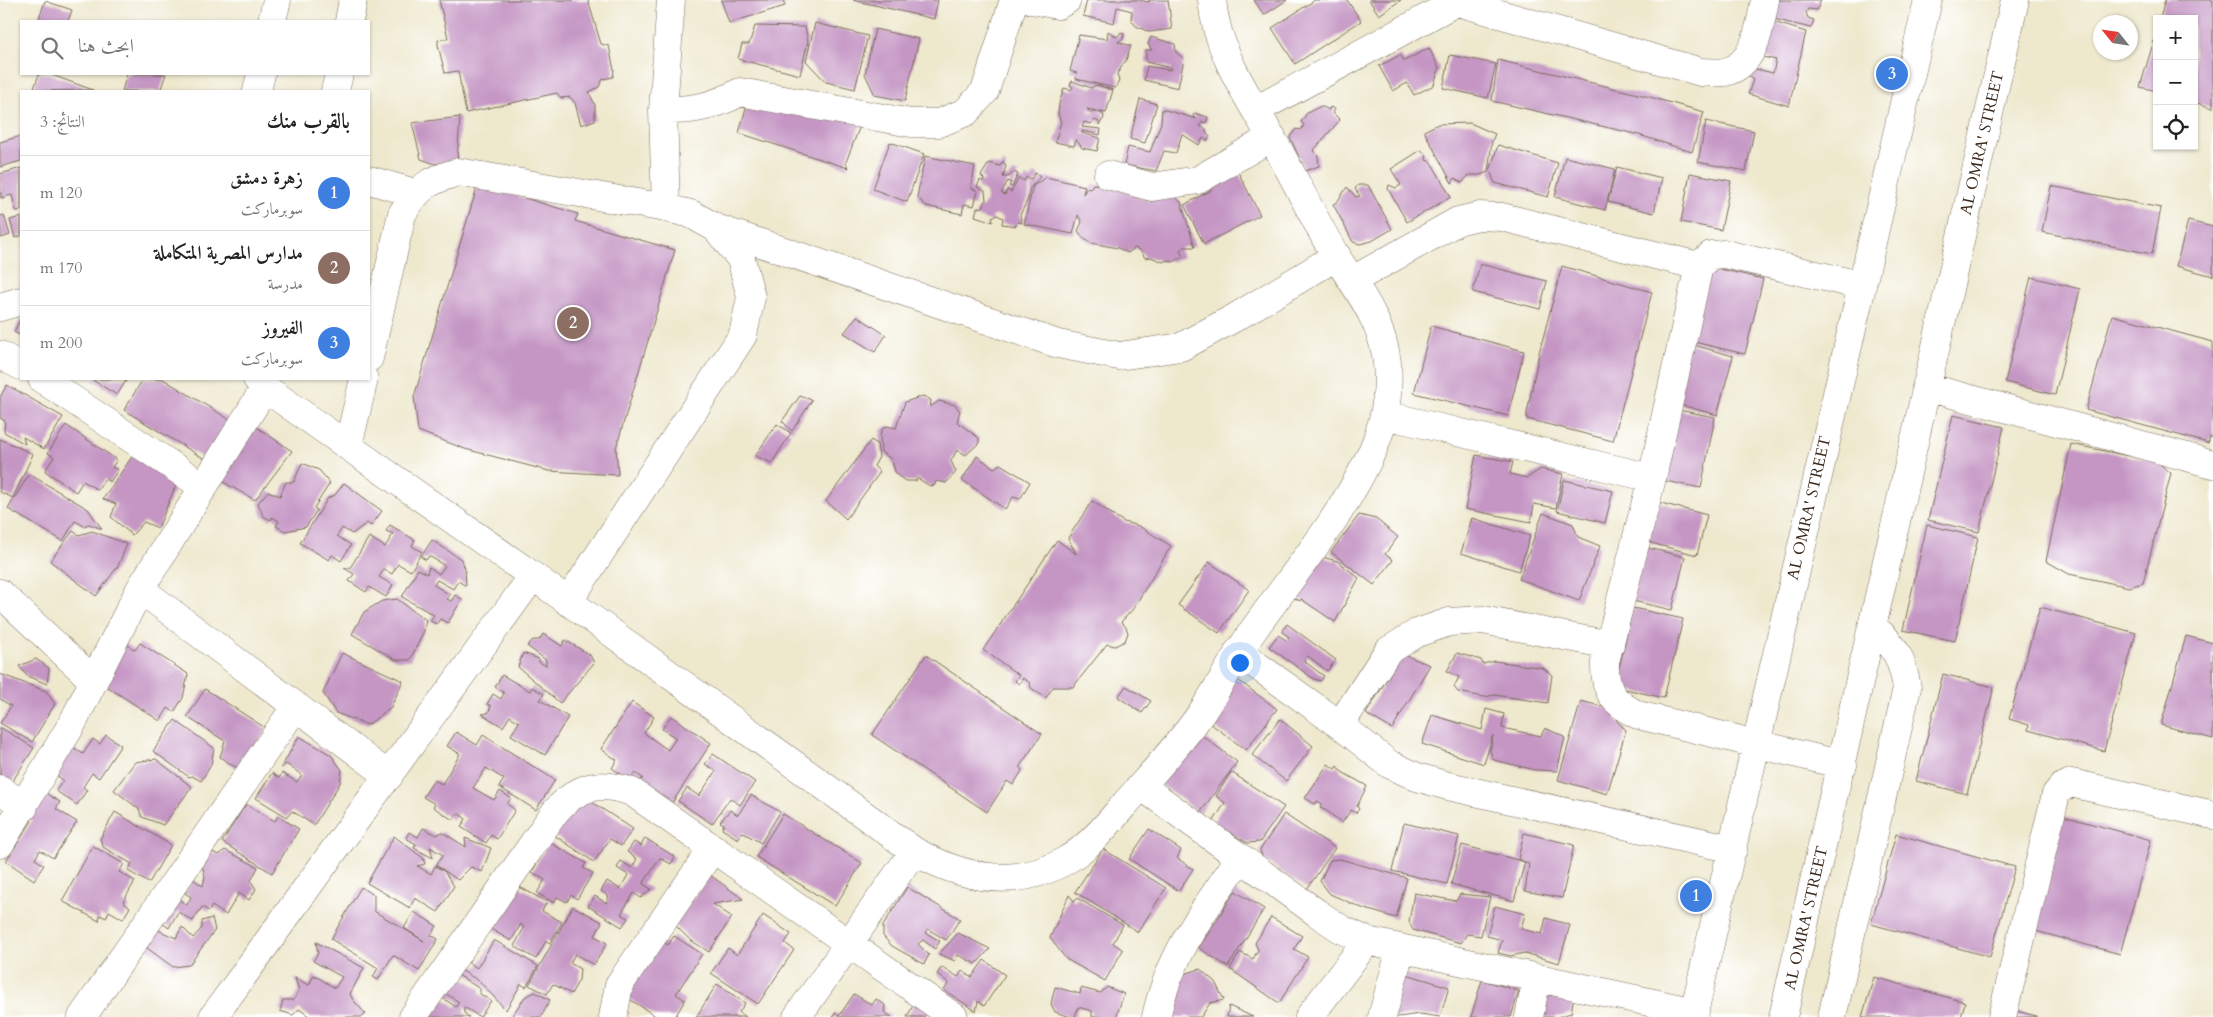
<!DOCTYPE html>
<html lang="ar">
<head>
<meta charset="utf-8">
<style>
  body { margin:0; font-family:Cardo,Amiri,serif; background:#f2f2f2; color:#222; direction:rtl }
  .controls { position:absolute; right:15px; top:15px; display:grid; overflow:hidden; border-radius:0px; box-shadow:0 1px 4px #0004 }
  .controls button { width:45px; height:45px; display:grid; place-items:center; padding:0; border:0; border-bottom:1px solid #e0e0e0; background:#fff; color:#222; font:25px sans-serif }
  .compass { position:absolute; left:2093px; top:15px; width:45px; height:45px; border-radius:50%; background:#fff; box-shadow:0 1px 4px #0004; rotate:300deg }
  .you { position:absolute; left:1239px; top:662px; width:18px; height:18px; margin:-12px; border:4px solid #fff; border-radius:50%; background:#1a73e8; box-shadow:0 0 0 8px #1a73e833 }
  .badge { display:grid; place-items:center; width:32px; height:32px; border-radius:50%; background:#0f766e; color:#fff; font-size:16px; font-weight:700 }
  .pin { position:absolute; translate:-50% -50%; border:2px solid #fff; box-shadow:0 1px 5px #0006 }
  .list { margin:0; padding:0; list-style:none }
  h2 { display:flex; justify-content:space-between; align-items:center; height:65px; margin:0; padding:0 20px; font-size:21px }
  h2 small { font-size:16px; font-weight:400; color:#767676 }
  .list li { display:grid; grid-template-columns:32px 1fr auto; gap:15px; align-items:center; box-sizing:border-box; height:75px; padding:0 20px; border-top:1px solid #e0e0e0 }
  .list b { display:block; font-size:19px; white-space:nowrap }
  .list p { margin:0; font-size:16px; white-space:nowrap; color:#767676 }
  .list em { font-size:16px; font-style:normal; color:#767676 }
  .icon { flex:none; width:28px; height:28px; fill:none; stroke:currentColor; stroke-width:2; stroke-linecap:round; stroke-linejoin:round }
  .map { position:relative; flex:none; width:2213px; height:1017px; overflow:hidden; direction:ltr }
  .search { position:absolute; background:#fff; box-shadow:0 1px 4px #0004; left:20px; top:20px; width:350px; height:55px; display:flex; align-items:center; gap:12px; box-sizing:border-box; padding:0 18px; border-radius:0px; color:#767676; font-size:19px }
  .panel { position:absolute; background:#fff; box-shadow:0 1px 4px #0004; left:20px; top:90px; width:350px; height:290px; border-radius:0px; direction:rtl }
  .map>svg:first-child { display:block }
</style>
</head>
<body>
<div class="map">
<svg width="2213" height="1017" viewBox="0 0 2213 1017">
  <rect width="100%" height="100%" fill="#fff"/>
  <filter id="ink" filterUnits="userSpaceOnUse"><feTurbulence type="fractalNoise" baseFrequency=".02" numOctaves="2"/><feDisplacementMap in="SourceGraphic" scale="10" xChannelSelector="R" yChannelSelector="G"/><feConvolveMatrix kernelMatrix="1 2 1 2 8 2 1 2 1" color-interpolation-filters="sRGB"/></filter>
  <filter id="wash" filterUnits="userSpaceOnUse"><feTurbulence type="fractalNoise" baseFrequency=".0096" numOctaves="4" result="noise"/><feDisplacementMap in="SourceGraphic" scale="20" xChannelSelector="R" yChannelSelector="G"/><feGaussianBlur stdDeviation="1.12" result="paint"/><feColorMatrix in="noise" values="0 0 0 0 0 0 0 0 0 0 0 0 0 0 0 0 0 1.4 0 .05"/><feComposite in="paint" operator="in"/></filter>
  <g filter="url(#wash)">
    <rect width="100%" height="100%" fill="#eee8cd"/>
    <g id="blocks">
      <path fill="#c596c4" d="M439 0H588L601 44 609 46 614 70 613 77 603 79 599 87 589 92 595 105V120L581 125 575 103 570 97 561 98 557 93 466 113 458 71 445 73 438 45V40L448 38Z
        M721 0H783L785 6 729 23Z
        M853 0H938L934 19Z
        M1087 0H1139L1149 2V0H1168L1172 29 1149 32 1136 26 1131 20 1132 11 1117 7 1114 23 1083 16Z
        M1254 0H1287L1264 15Z
        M1315 0H1347L1361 21 1295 64 1272 28Z
        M1369 0H1401L1379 15Z
        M1772 0H1821L1817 10 1808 9 1806 13 1808 18 1814 20 1811 28 1765 17Z
        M2165 0H2213V108L2194 102V19H2160Z
        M45 1 72 10 68 21H38Z
        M1767 20 1806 32 1789 106 1748 94 1753 80 1748 76 1751 68 1773 73 1776 60 1754 55 1755 47 1767 49Z
        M815 23 868 36 855 89 826 82 806 61Z
        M755 26 805 27 808 41 800 75 738 59 742 44H749Z
        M875 29 919 39 905 101 875 95 865 74Z
        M2157 30V91L2140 87Z
        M1108 31 1117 37 1121 32 1124 34 1123 39 1118 42 1131 46 1126 60 1117 74 1119 81 1115 88 1076 79 1077 73 1070 71 1079 35 1107 39Z
        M1151 37 1175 44 1176 52 1184 59 1178 88 1144 80 1147 66 1170 70 1171 68 1146 62V50H1152L1148 44Z
        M1429 48 1439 68 1434 85 1414 95 1407 83 1393 91 1379 66 1400 55 1404 61Z
        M1450 55 1496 64 1488 98 1443 88Z
        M1498 60 1646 96 1704 112 1692 152 1636 134 1492 101Z
        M39 74H49L93 90 33 91Z
        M127 74H166L160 91H122Z
        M1072 81 1091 88 1096 85 1113 90 1106 113 1087 109 1091 113 1096 111 1103 114 1104 118 1099 125V122L1095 120 1091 124 1084 122 1082 127 1101 129 1100 135 1082 131V133L1100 138 1097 151 1082 148 1076 139 1074 146 1055 142 1061 122 1058 114 1059 104 1064 88 1071 90 1073 87 1070 85Z
        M749 97 863 118 846 162 848 168 739 133Z
        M1140 99 1157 104 1145 143 1130 139Z
        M1321 106 1329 110 1330 107 1335 109 1333 113 1340 120 1313 151 1318 156 1319 166 1305 171 1290 137 1296 129 1301 130 1304 125 1301 122 1307 113Z
        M1162 109 1197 119 1193 116 1194 113 1208 117 1206 123 1202 122 1200 126 1206 129V133L1210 136 1207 141 1203 138 1199 145 1182 134 1176 153 1164 151 1156 171 1124 165 1128 147 1150 152 1161 123Z
        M460 117 457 163 435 164 421 159 412 123Z
        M1706 121 1754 131 1746 171 1698 162Z
        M1470 123 1495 134 1492 141 1488 172 1480 175H1469L1462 183 1455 178 1452 183 1424 131 1438 124Z
        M21 136V161L0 167V142Z
        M890 142 924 154 907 202 873 189Z
        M1498 145 1558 163 1548 197 1495 183 1490 171Z
        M1421 150 1427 155 1426 160 1431 162 1451 197 1407 222 1388 189 1389 185 1396 188 1401 185 1391 169Z
        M925 156 975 166 971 188 978 191 974 206 964 204 962 214 926 206 917 197Z
        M1565 157 1615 169 1605 210 1555 197Z
        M1003 161 1006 166 1003 177H1008L1014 172 1018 174 1012 187 1009 186 1011 183 1008 181 1001 193 1005 195 1007 190 1011 192 1019 178 1024 181 1026 177 1031 179 1035 173 1040 177 1030 188 1028 199 1020 215 1022 223 1017 222 1016 226 1002 224 1003 218 997 215 992 217 993 222 975 216 977 208 983 207 986 200 985 191 977 187 980 180 983 182 984 179 981 176 989 163 1000 166Z
        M1617 167 1662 178 1654 213 1608 202Z
        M21 168V210L16 211 12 195 1 198 0 174Z
        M1236 168 1260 215 1204 244 1184 205 1210 191 1218 178Z
        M1690 173 1731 181 1721 230 1681 222Z
        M1046 177 1085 186 1083 194 1087 188 1090 189 1093 184 1117 187 1148 201 1151 197 1171 194 1181 202 1195 247H1183L1180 250 1183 257 1173 262 1167 260 1163 262 1151 257 1145 258 1141 251 1135 248 1128 253 1118 248 1091 243 1083 238 1078 231 1082 222 1078 215 1073 234 1024 224 1033 186Z
        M478 184 578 214 575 221 675 250 616 448 618 475 549 471 465 449 418 431 414 397Z
        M1358 185H1368L1392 229 1372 241 1360 244 1353 242 1333 204 1337 202 1347 187 1356 197 1360 196 1355 189Z
        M2051 186 2161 208 2152 254 2042 232Z
        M4 215 10 235 1 238 0 216Z
        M21 217V236L15 238 10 220Z
        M2188 221 2213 227V276L2176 266Z
        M1480 264 1547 281 1540 309 1473 292Z
        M1562 266 1652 292 1613 441 1527 419V413L1539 353Z
        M1707 266 1763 279 1745 354 1690 341Z
        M2031 277 2080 289 2055 395 2005 382Z
        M2112 315 2213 342V437H2210L2208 443 2086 410Z
        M857 316 886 335 875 352 844 333Z
        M21 317V336L14 332Z
        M1431 326 1524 351 1508 416 1414 393Z
        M1690 344 1733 356 1717 415 1674 403Z
        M91 379H127L117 395Z
        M143 379H163L232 421 208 461 124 410Z
        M7 385 63 417 44 449 23 437 25 444 4 432 5 421 0 418V397Z
        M800 396 812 400 792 431 782 421Z
        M923 396 931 400 930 407 939 401 955 405 960 411 957 422 979 438V443L966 455 957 450 951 461 956 472 946 483 936 481 935 485 930 486 917 478 916 481H905L896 474 891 459 881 452 880 436 882 429 887 426 896 428 905 402Z
        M1668 408 1715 417 1701 488 1655 479Z
        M1953 415 2004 427 1979 532 1928 520Z
        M252 424 292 451 255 500 216 478Z
        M777 424 791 433 772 463 755 456Z
        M66 425 117 460 112 467 118 470 110 482 105 479 98 490 83 481 76 492 45 471 54 457 48 453Z
        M0 439 33 454 13 498 0 492Z
        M871 440 877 444 879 457 874 466 880 472 846 519 826 501Z
        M2071 444 2157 462 2171 473 2143 583 2129 587 2069 574 2046 561Z
        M136 451 176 485 158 528 144 522 132 535 111 517 116 504 103 499Z
        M1476 455 1513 462 1510 474 1527 478 1541 469 1563 474 1556 508 1534 504 1531 522 1465 509Z
        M977 456 994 468 1000 464 1030 482 1020 499 1013 497 1005 509 962 480Z
        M302 463 319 470 330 483 314 508 317 510 306 527 285 531 276 526 279 521 272 517 271 520 263 516 258 503 268 491 280 496 286 482H294Z
        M29 474 88 509 102 529 89 524 84 526 75 521 63 541 8 509Z
        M1564 480 1613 491 1605 523 1557 511Z
        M344 483 382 511 371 526 367 523 352 534 342 528 337 536 351 545 341 561 332 555 329 560 300 543 328 498 335 495Z
        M1092 501 1124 522 1139 526 1171 546 1133 609 1121 622 1126 627 1128 633 1125 641 1115 646 1107 644 1073 687H1053L1046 698 1031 688 1030 683 1023 678 1019 684 1015 681 1019 675 983 650 1057 540 1076 554 1068 538Z
        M1657 502 1707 515 1697 555 1647 542Z
        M1543 513 1573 524 1578 537 1600 546 1579 601 1519 579Z
        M1359 515 1376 519 1398 537 1385 554 1393 560 1374 585 1331 552Z
        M1472 518 1530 536 1519 571 1461 553Z
        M390 525 415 540 412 546 422 552 411 571 398 564 392 574 384 569 379 577 393 585 386 597 369 587 366 592 349 581 354 574 344 568H350L369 537 385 547 393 534 386 531Z
        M1927 525 1978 537 1955 641 1903 630Z
        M73 531 79 535 92 531 127 544 118 566 96 596 50 561Z
        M432 540 462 560 465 569 466 586 458 581 453 589 437 580 434 585 450 595 447 599 451 601 455 595 462 599 448 623 440 619 437 624 430 621 434 615 402 597 418 569 427 574 429 567 439 574 445 566 429 556 426 560 421 557Z
        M1637 545 1685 557 1672 610 1624 599Z
        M1314 550 1326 558 1337 561 1359 578 1335 622 1301 599 1300 601 1289 595Z
        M1209 562 1249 590 1219 633 1178 605Z
        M397 599 426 620 424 631 410 660H396L352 634 364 612 382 601Z
        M2040 607 2136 633 2104 751 2028 730 2029 725 2009 719Z
        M1633 608 1683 619 1664 698 1625 689 1617 677Z
        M1287 624 1336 660 1327 671 1308 656 1304 661 1324 676 1321 681 1314 679 1269 647 1278 635 1286 640 1289 637 1282 632Z
        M543 634 562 646 565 640 590 655 594 663 560 703 518 667 523 653 539 659V662L546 666V660L527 646 533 640H539Z
        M2186 636 2213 643V739L2161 725Z
        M122 641 135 650 140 643 188 674 183 698 174 712 168 708 160 721 97 680Z
        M342 653 403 681 391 707 368 725 336 713 323 693Z
        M1457 653 1481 660 1483 664 1495 661 1543 668 1552 675 1548 703 1495 695 1484 697 1458 692 1454 687 1459 677 1447 671Z
        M1402 654 1430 665 1392 729 1366 714Z
        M926 655 1042 734 1020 766 1022 771 1013 785 1007 781 987 812 872 735Z
        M36 659 49 668 47 684 27 676 19 666Z
        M0 674 46 691 55 704 32 742 0 723 11 706 0 699Z
        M1230 674 1277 709 1246 750 1199 715Z
        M1943 674 1994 687 1967 794 1916 781Z
        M502 675 530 691 532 687 544 694 540 700 568 717 545 755 511 735 519 722 510 716 503 727 482 714 488 713 491 706 487 704 493 694 501 699 504 693 495 687Z
        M1126 686 1151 701 1142 713 1118 697Z
        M205 689 267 729 244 765 235 767 220 757 225 741 187 717Z
        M1581 701 1619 711 1616 720 1626 730 1607 794 1558 780Z
        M632 702 654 717 644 733 668 750 676 738 662 729 671 716 711 743 672 803 640 781 643 778 635 773 630 780 612 768 617 760 601 749Z
        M1486 709 1504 714 1502 728 1541 736 1545 728 1565 737 1557 771 1535 770 1494 760 1490 751 1493 735 1484 764 1422 744 1432 715 1482 730Z
        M1280 719 1313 746 1286 781 1252 755Z
        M175 720 214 748 211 765 201 781 192 776 189 777 153 751Z
        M0 727 34 748 8 788 0 782Z
        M1195 730 1237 762 1200 813 1157 781Z
        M456 732 477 745 483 735 555 780 536 810 499 787 504 779 486 768 473 788 494 800 500 791 511 798 507 804 515 810 497 839 491 835 486 843 461 827 466 819 458 813 453 820 433 807 435 804 423 797 434 780 442 784 460 754 447 746Z
        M106 735 121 745 99 778 92 773 83 787 87 790 77 805 56 791 63 780 49 770 67 743 83 754 93 739 100 744Z
        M299 736 331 755 342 770 340 783 314 825 292 811 287 817 256 798 272 773 279 778 282 773 297 782 302 775 286 764 281 768Z
        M713 754 755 782 740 805 730 798 712 824 678 801 687 788 699 796 716 771 705 764Z
        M156 759 192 787 163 825 142 817 139 809 114 790 135 762Z
        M1328 764 1335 769 1337 766 1342 772 1367 786 1357 806 1359 809 1356 813 1351 810 1342 823 1327 811 1320 808 1322 804 1317 801 1315 804 1305 798Z
        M1231 772 1284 807 1260 842 1247 843 1213 822 1225 803 1216 796Z
        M42 791 60 802 56 809 77 822 53 858 40 850 35 859 44 865 34 880 6 861 32 821 26 817Z
        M581 795 633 829 621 846 610 839 594 862 554 835Z
        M751 795 780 812 761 843 742 832 738 839 722 829 724 824 720 822 730 810 738 815Z
        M246 804 275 821 278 816 299 829 272 873 222 842Z
        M115 812 171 845 149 883 128 871 132 864 103 847 100 839Z
        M783 814 862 863 835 906 756 857Z
        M1284 814 1335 848 1307 889 1263 859 1260 850Z
        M2063 816 2151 840 2120 954 2032 930Z
        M1404 823 1459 836 1447 884 1392 871Z
        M423 828 437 835 442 832 466 847 465 838 491 848 482 872 471 867 458 880 436 865 443 855 430 847 433 858 414 848 416 844 406 838 409 832 418 837Z
        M1149 829 1181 850 1177 858 1193 869 1179 891 1129 859Z
        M1524 833 1574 845 1562 898 1525 891 1529 864 1518 859Z
        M1896 834 2015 867 1990 957 1871 924Z
        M394 836 423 858 425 864 417 866 431 874 435 866 444 871 454 886 438 912 415 898 410 908 367 883Z
        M645 838 675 857 671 864 660 858 643 884 651 889 641 898 634 893 621 914 628 918 622 927 588 906 595 896 606 903 609 897 601 891 607 881 620 889 628 875 617 868 621 861 632 868 637 859 627 852 634 842 641 846Z
        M549 842 586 863 583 868 593 873 577 899 571 895 567 902 557 897 554 903 537 893 545 880 532 872Z
        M1462 845 1525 862 1514 901 1451 884Z
        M93 846 124 864 119 872 135 881 123 902 130 907 123 919 109 911 106 918 100 915 99 921 62 901Z
        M1103 849 1166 888 1138 932 1075 892Z
        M225 850 258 867 251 881 256 889 249 900 239 893 226 915 212 906 209 911 202 907 193 921 178 912 169 928 156 919 178 899 187 905 191 897 185 893 193 879 203 886 205 876 202 865 212 852 219 855Z
        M1340 859 1407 878 1396 918 1362 908 1330 894 1320 881 1330 860Z
        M710 875 743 899 713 904 732 917 709 952 689 939 674 924Z
        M516 885 547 902 542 911 562 922 550 943 546 941 536 959 514 946 524 928 521 924 511 941 486 926Z
        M361 887 374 895V911L424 941 404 928 414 912 437 926 431 935 438 939 419 971 393 955 378 980 373 977 378 968 331 939Z
        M907 887 960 919 946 940 928 929 926 933 940 941 935 949 923 940 918 944 929 955 924 964 892 946 883 936V926Z
        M1235 891 1264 909 1228 967 1199 948Z
        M1414 893 1456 901 1460 894 1490 897 1481 936 1467 934 1461 943 1413 930 1409 922Z
        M1069 895 1074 901 1077 898 1123 925 1113 943 1123 950 1105 981 1066 959 1050 938Z
        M573 906 602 922 595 936 607 943 594 965 575 954 570 963 580 969 579 980 571 994 553 984 547 994 529 985Z
        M1495 906 1525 914 1521 929 1542 934 1546 918 1570 925 1559 963 1524 953 1511 956 1498 953 1502 940 1487 936Z
        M763 915 791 934 785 943 794 950 758 1004 711 973 728 948 737 955Z
        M1271 917 1302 936 1294 949 1308 957 1279 1003 1230 969 1240 952 1253 959 1258 950 1255 943Z
        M212 918 215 930 189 965 173 967 147 948 151 927 176 938 182 927 193 938 202 928V921Z
        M958 933 990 949 976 964 958 955 955 961 939 954Z
        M674 936 702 954 676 994 685 1000 675 1017H657L622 994 658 939 668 945Z
        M494 940 538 966 526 987 521 984 506 1010 479 981 459 969 464 960 477 968Z
        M316 942 364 968 350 994 353 1000 366 1014 362 1017H310L299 1009 293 1015 280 1011 283 1000H294L299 990 295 978 309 985 314 975 335 988 342 977 313 961 318 953Z
        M984 960 1005 975 984 1006 978 1001 976 1011 944 990 949 983 937 974 942 967 958 977 962 971 972 977Z
        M1200 969 1215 982 1224 1000 1210 1003 1201 1017H1161L1184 974Z
        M452 971 480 989V994L491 1001 480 1017 464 1007V1013L469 1017H423L438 995 456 1007 459 1002 442 991Z
        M1403 973 1449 987 1440 1017 1420 1014 1398 1017 1385 1013Z
        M1874 977 1965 1002 1961 1017H1862Z
        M1482 980 1519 991 1511 1017H1471Z
        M1537 983 1575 990 1571 1013 1557 1017H1530Z
        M717 984 745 1003 739 1012 746 1017H696Z
        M1055 987 1080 994 1081 988 1100 993 1107 987 1124 994 1116 1017H1092V1011L1078 1007 1075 1017H1071L1055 1012 1051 1004Z
        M535 992 550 1000 541 1017H511L525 997Z
        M854 994 872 1005 876 999 885 1005 884 1012 892 1017H833L835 1013 839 1016Z
        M916 1000 930 1007 924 1017H907Z
        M1229 1006 1253 1017H1227Z
        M2008 1009 2037 1016V1017H2006Z"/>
    </g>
  </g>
  <g filter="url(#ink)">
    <use href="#blocks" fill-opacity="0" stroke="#7a6c5b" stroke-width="1"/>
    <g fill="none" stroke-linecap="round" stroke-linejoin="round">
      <defs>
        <path id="minor" d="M1032 0 1058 5 1067 0
          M1458 2 1701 72C1708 72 1718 73 1725 72 1756 65 1760 25 1765 0
          M272 21 277 0
          M349 21 353 0
          M257 91 261 74
          M335 91 339 74
          M663 110C692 111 715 106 740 92L911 123H939L966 112 985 91 1014 0
          M1256 110 1460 0
          M1108 175 1152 187 1198 180 1272 137
          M369 180 415 193
          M666 208 663 110 671 0
          M716 228 1058 344 1119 356 1181 347 1236 317 1337 256
          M1699 266 1652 478 1605 662C1604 691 1613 703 1638 715L1843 765
          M1353 280 1458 221 1479 216 1502 217 1699 266 1711 255 1725 254 1860 285
          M0 307 21 301
          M0 355 21 366
          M369 358 402 214C419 187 427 181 458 172L666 208 691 214 716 228 741 259 751 297 743 335 568 602
          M42 379 204 487
          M257 379 265 388 533 576 914 851C962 878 1014 890 1065 861 1089 847 1106 826 1124 805 1150 776 1178 746 1200 715 1220 686 1236 654 1257 625 1294 573 1341 517 1368 460 1383 430 1390 396 1387 363 1383 323 1358 290 1337 258 1316 223 1298 185 1278 149 1252 102 1217 56 1212 0
          M1926 387 2213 464
          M1385 415 1652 478
          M348 446 364 379
          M140 589 389 776
          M0 593 94 681
          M1238 652 1340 725 1389 764 1417 777 1448 786 1733 849
          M1340 725 1388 651 1417 633 1449 622 1483 620 1610 645
          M1141 786 1317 913 1341 929 1367 941 1695 1012
          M0 789 24 807
          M0 844 72 724 140 589 265 388
          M82 1017 296 706
          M213 1017 533 576
          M413 1017 555 812C578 786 599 780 632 792L954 1017
          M613 1017 619 985 713 848
          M797 1017 914 851
          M1156 1017C1169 956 1205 908 1240 858
          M1309 1017 1367 941
          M1382 1017 1401 948
          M1529 1017 1537 978
          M1693 1017 1928 0
          M1783 1017C1863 679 1937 339 2015 0
          M1832 1017 1907 688C1902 659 1896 646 1873 627
          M2002 1017 2056 794 2062 787 2071 783 2213 815"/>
      </defs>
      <use href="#minor" stroke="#7a6c5b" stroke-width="29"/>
      <use href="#minor" stroke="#fff" stroke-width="28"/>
    </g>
  </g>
  <g text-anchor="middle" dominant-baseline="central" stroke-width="5" stroke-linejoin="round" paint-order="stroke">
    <g font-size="16" fill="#3b2a1e" stroke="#fff">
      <text transform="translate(1982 143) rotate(-77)">AL OMRA' STREET</text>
      <text transform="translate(1809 508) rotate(-77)">AL OMRA' STREET</text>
      <text transform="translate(1806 918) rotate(-77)">AL OMRA' STREET</text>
    </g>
  </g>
</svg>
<div class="controls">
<button>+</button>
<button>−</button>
<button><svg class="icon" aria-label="locate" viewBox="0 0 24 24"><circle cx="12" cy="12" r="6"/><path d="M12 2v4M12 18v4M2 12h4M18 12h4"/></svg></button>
</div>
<svg class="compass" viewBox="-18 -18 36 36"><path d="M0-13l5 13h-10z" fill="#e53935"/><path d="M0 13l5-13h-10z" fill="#767676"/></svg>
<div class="you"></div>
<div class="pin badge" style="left:1696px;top:896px;background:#3f7fe0">1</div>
<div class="pin badge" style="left:573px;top:323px;background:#8d6e63">2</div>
<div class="pin badge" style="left:1892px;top:74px;background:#3f7fe0">3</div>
<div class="search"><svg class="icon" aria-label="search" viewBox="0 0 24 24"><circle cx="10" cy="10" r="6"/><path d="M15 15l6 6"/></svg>ابحث هنا</div>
<section class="panel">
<h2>بالقرب منك<small>النتائج: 3</small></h2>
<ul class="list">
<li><span class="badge" style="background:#3f7fe0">1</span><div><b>زهرة دمشق</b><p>سوبرماركت</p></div><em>120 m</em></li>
<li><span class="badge" style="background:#8d6e63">2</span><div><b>مدارس المصرية المتكاملة</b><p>مدرسة</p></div><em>170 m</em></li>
<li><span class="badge" style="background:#3f7fe0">3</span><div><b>الفيروز</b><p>سوبرماركت</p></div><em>200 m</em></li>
</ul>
</section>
</div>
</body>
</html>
